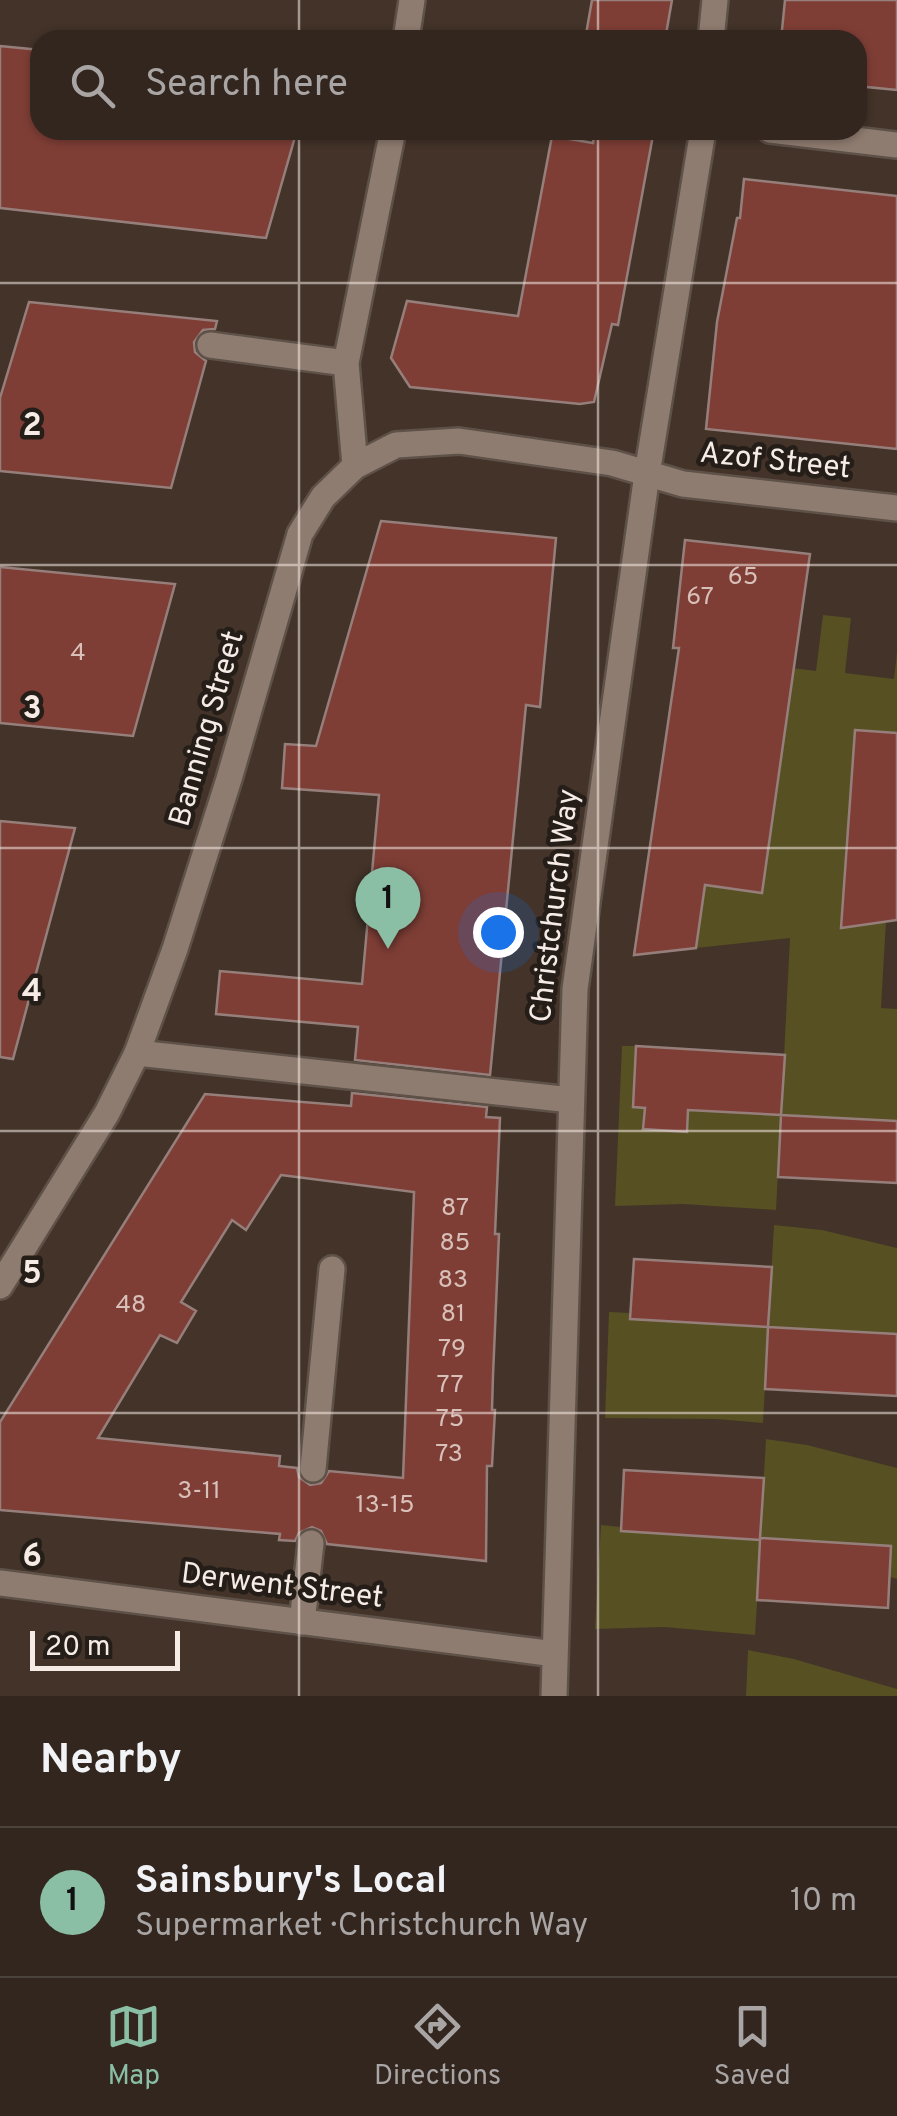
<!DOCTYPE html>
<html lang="en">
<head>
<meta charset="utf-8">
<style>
  body { margin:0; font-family:Overpass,sans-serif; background:#3d322c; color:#f1f3f6 }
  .scale { position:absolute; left:30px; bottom:25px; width:150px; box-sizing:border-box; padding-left:10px; border:5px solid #f6ebe5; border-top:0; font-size:28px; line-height:35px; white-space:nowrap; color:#f6ebe5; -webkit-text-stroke:8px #241d18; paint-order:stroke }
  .you { position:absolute; left:498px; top:932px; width:35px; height:35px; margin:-25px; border:8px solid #fff; border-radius:50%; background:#1a73e8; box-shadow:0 0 0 15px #1a73e833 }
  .badge { display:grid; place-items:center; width:65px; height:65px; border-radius:50%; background:#8abfa5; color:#111; font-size:32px; font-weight:700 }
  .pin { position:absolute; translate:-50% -82px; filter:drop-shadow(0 2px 5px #0008) }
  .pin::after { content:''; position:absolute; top:52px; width:35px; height:30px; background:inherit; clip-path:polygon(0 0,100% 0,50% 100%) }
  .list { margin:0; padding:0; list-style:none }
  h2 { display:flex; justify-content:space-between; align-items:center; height:130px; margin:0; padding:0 40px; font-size:42px }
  h2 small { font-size:32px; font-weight:400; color:#a8a5a4 }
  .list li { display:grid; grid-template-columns:65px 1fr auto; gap:30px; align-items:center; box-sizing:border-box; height:150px; padding:0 40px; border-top:2px solid #4d433d }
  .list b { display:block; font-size:38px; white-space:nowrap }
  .list p { margin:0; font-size:32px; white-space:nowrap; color:#a8a5a4 }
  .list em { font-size:32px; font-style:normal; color:#a8a5a4 }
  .icon { flex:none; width:55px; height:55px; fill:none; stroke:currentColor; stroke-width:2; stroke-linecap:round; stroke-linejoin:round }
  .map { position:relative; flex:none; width:897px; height:1696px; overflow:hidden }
  .search { position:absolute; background:#32261f; box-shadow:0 2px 8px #0004; left:30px; right:30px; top:30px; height:110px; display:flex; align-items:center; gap:25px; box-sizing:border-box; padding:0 35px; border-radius:30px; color:#a8a5a4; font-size:38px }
  .sheet { height:280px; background:#32261f }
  nav { display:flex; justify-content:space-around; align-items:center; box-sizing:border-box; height:140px; border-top:2px solid #4d433d; background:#32261f; font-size:28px; color:#a8a5a4 }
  nav a { display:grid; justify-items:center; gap:5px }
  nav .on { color:#8abfa5 }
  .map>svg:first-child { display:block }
</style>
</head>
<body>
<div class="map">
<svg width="897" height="1696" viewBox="0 0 897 1696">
  <rect width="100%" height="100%" fill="#433329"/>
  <path fill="#565022" d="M823 615 851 618 845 673 894 679 897 652V733L855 730 851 781 897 806 850 803 845 853 897 858 886 921 881 1008 897 1009V1121L781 1115 776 1210 683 1204 615 1206 622 1046H636L633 1106 645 1108 643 1129 687 1132 688 1110 781 1115 790 938 696 948 705 885 761 893 769 843 726 745 782 753 790 701 768 665 816 671Z
    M774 1225 822 1230 897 1248V1334L768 1328 763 1423 716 1419 605 1418 609 1312 631 1313V1319L768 1327Z
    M766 1439 807 1445 897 1468V1579L761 1540 755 1635 664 1627 595 1629 601 1525 621 1527 622 1531 760 1539Z
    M748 1650 794 1659 897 1689V1696H746Z"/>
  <path fill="#7e3e36" stroke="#967f7b" stroke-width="2.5" fill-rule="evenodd" d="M592 0H672L665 40H585Z
    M785 0H897V90L857 86V40H781Z
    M0 46 40 50V130H297L266 238 0 208Z
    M595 130H654L618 325 612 324 594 402 580 404 410 387 391 358 407 301 518 316 552 136 593 143Z
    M744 179 897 196V449L706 429 717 322 737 218H740Z
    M29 302 217 321 215 329 203 330 194 342 195 352 206 361 171 488 0 471V398Z
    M381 521 556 538 540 707 526 705 490 1075 355 1060 358 1027 216 1014 220 971 362 984 379 795 282 788 285 744 316 746Z
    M685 540 810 554 762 893 705 885 696 948 634 955 679 648H673Z
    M0 567 175 584 133 736 0 723Z
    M855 730 897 733V920L841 928Z
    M0 821 75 828 13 1059 0 1057Z
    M636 1046 785 1055 781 1115 897 1121V1183L778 1177 781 1115 688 1110 687 1132 643 1129 645 1108 633 1107Z
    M352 1093 487 1107 486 1117 500 1118 495 1234H499L493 1376 492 1410H495L492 1466H487L486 1561 327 1544 321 1531 312 1527 299 1533 295 1541 279 1540 280 1534 0 1510V1422L205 1094 351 1106ZM281 1175 414 1192 403 1478 329 1471 321 1483 310 1485 299 1477 297 1468 279 1466 280 1456 98 1438 160 1335 177 1343 196 1311 181 1302 232 1220 246 1230Z
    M634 1259 772 1267 768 1327 630 1319Z
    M768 1327 897 1334V1396L765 1389Z
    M624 1470 764 1478 760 1538 891 1546 888 1608 757 1600 760 1540 621 1531Z"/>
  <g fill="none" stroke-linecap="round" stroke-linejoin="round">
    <defs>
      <path id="service" d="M406 40 412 0
        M210 345 346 363
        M355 466 346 363 393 130
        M137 1053 571 1100
        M313 1469 332 1269
        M302 1622 311 1543"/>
      <path id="minor" d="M711 40 715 0
        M770 130 897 145
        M0 1286 107 1113 137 1053 175 949 229 779 300 534 323 497 355 466 396 445 459 441 612 463 683 484 897 508
        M0 1583 555 1654
        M554 1696 575 989 647 474 703 130"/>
    </defs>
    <use href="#service" stroke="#5e5148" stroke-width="30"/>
    <use href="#minor" stroke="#5e5148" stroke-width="30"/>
    <use href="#service" stroke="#8f7c70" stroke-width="25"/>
    <use href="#minor" stroke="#8f7c70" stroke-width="25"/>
  </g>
  <path fill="none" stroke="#f6ebe5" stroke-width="2.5" stroke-opacity="0.55" d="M299 0V40M598 0V40M299 130V1696M598 130V1696M0 283H897M0 565H897M0 848H897M0 1131H897M0 1413H897"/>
  <g text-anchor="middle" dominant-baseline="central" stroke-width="9" stroke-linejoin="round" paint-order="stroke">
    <g font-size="25" fill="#d8c0b9">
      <text x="743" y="578">65</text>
      <text x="700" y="598">67</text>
      <text x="78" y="654">4</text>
      <text x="455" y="1209">87</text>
      <text x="455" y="1244">85</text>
      <text x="453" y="1281">83</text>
      <text x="131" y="1306">48</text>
      <text x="453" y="1315">81</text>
      <text x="452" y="1350">79</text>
      <text x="450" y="1386">77</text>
      <text x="450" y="1420">75</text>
      <text x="449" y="1455">73</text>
      <text x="199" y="1492">3-11</text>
      <text x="385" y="1506">13-15</text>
    </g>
    <g font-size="30" fill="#f6ebe5" stroke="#241d18">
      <text transform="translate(775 462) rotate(6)">Azof Street</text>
      <text transform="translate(208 729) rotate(-74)">Banning Street</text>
      <text transform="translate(556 906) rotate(-83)">Christchurch Way</text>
      <text transform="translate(282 1587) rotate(7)">Derwent Street</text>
    </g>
  </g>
  <g font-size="32" text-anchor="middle" font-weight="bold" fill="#f6ebe5" stroke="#241d18" stroke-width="9" stroke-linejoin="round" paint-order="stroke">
    <text x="32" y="435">2</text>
    <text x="32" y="718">3</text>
    <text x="32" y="1001">4</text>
    <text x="32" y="1283">5</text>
    <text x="32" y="1566">6</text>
  </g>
</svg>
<div class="scale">20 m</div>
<div class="you"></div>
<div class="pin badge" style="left:388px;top:949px">1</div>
<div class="search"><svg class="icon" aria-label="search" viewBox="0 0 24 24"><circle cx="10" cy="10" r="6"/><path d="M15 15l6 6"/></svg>Search here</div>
</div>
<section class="sheet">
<h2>Nearby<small></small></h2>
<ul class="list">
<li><span class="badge">1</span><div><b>Sainsbury's Local</b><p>Supermarket · Christchurch Way</p></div><em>10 m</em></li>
</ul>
</section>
<nav>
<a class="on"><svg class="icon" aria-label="map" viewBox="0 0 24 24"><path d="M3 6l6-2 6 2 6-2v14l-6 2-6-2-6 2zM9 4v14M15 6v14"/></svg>Map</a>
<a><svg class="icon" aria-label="directions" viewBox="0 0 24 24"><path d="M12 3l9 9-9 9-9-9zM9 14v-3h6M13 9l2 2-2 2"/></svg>Directions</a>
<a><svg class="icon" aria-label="saved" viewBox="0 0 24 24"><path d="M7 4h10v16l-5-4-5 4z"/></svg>Saved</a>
</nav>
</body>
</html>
